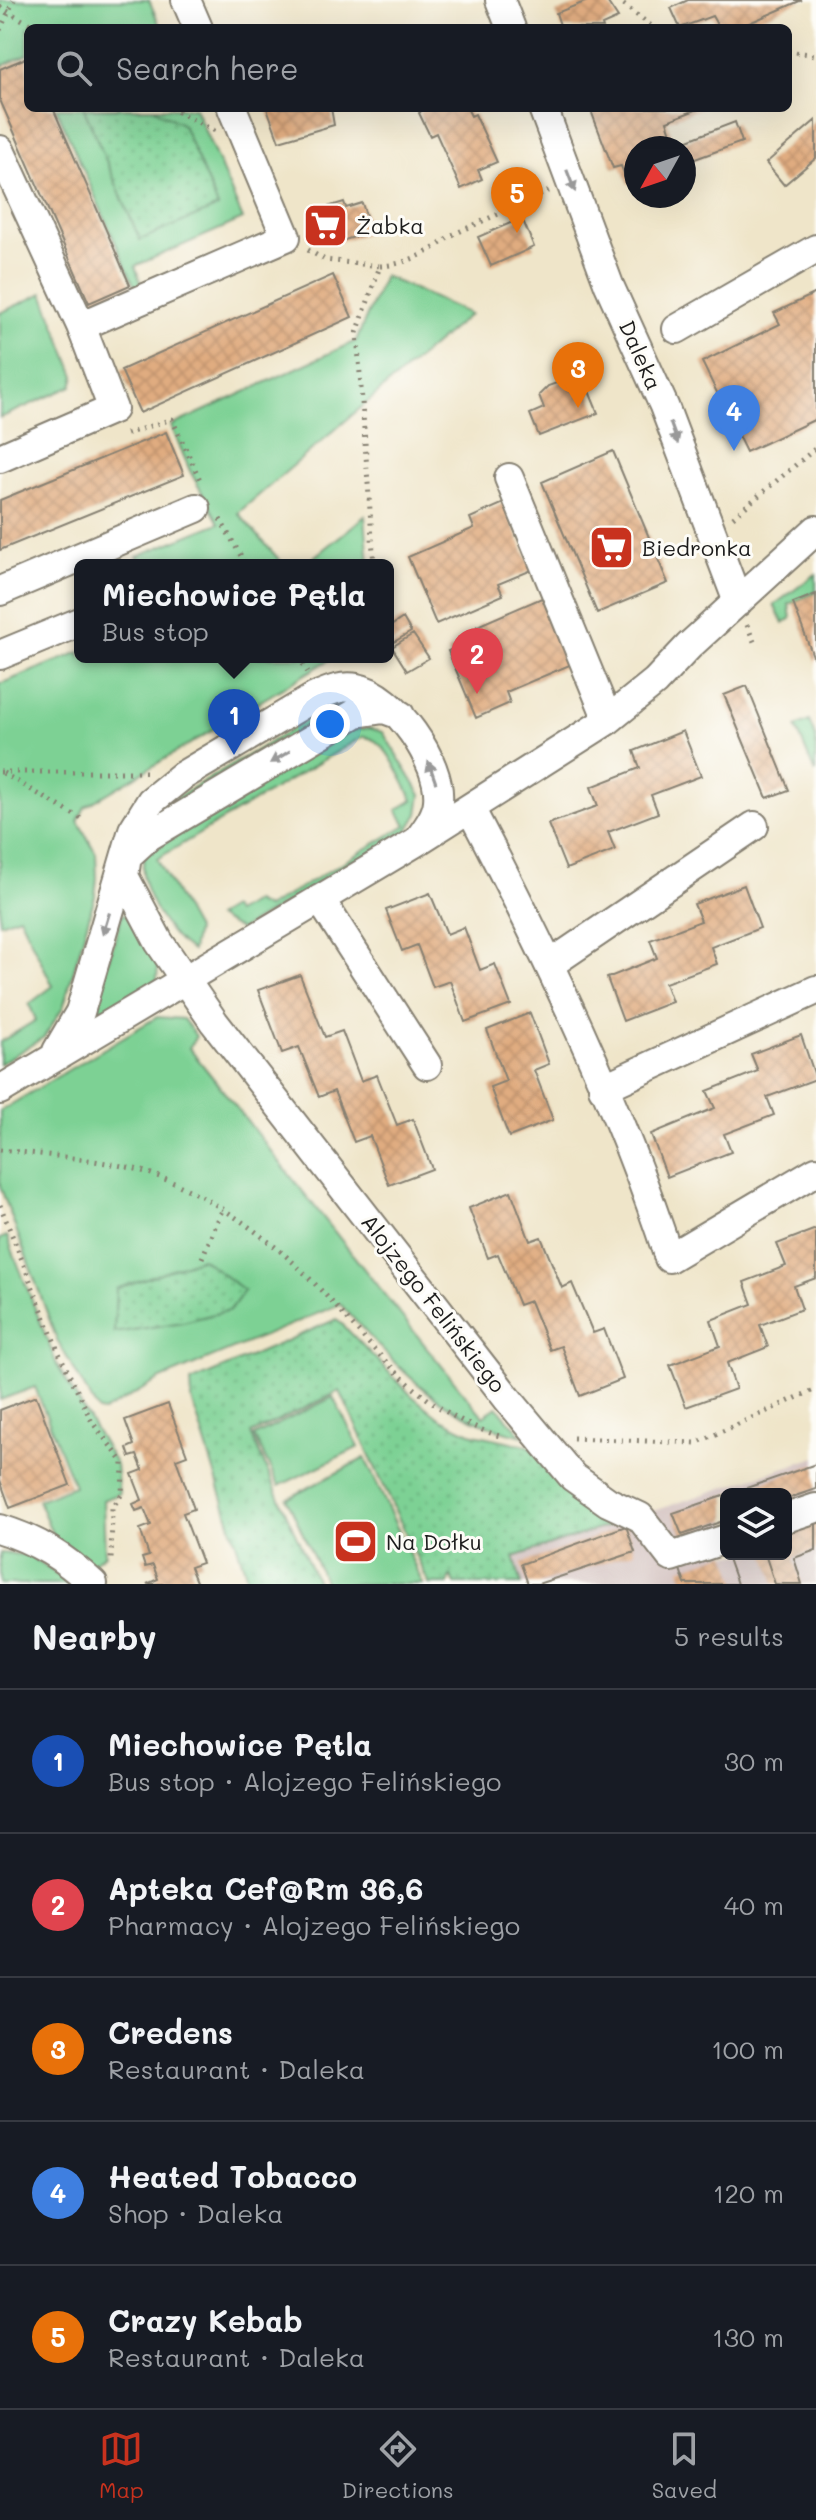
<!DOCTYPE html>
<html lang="en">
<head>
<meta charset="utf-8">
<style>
  body { margin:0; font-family:Mali,sans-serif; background:#242831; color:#f1f3f6 }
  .controls { position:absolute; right:24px; bottom:24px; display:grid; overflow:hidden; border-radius:12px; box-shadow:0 8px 32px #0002 }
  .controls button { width:72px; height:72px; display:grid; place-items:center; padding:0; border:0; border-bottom:2px solid #363941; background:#171b24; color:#f1f3f6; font:40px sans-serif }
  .compass { position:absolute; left:624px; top:136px; width:72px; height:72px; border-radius:50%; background:#171b24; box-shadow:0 8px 32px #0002; rotate:230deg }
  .you { position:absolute; left:330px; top:724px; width:28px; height:28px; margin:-20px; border:6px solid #fff; border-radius:50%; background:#1a73e8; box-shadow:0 0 0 12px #1a73e833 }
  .badge { display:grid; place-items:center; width:52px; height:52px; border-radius:50%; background:#c8321e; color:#fff; font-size:26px; font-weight:700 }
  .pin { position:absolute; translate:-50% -66px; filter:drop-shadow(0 2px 4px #0008) }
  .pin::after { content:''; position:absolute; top:42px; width:28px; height:24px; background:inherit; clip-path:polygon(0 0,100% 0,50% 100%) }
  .popup { position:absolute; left:74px; top:559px; width:320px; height:104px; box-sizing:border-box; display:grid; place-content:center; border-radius:12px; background:#171b24; filter:drop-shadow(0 2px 6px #0005); font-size:26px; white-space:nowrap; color:#9ea1a6 }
  .popup b { font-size:30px; color:#f1f3f6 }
  .popup::after { content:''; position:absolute; left:50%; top:100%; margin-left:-16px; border:16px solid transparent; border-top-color:#171b24 }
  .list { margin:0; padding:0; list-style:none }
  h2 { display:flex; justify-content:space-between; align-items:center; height:104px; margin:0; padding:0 32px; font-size:34px }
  h2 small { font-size:26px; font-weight:400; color:#9ea1a6 }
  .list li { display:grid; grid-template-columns:52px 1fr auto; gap:24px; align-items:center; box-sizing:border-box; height:144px; padding:0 32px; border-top:2px solid #363941 }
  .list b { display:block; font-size:30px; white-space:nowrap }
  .list p { margin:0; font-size:26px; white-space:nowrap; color:#9ea1a6 }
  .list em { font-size:26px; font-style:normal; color:#9ea1a6 }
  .icon { flex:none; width:44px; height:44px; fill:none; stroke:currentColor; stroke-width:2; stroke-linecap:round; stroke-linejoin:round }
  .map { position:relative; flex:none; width:816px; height:1584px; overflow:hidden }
  .search { position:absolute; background:#171b24; box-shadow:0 8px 32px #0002; left:24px; right:24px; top:24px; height:88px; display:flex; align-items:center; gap:20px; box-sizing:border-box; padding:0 28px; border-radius:12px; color:#9ea1a6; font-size:30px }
  .sheet { height:824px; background:#171b24 }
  nav { display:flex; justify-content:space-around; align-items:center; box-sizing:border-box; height:112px; border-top:2px solid #363941; background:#171b24; font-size:22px; color:#9ea1a6 }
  nav a { display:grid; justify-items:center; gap:4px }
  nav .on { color:#c8321e }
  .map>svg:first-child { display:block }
</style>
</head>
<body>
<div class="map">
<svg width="816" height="1584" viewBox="0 0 816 1584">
  <defs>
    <pattern id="park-dots" width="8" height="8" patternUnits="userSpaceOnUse" patternTransform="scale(2)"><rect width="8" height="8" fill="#7dd194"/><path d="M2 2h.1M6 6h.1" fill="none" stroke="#6bb37f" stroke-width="1.8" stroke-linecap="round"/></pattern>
    <pattern id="building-cross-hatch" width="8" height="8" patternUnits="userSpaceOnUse" patternTransform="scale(2)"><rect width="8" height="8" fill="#e0ac80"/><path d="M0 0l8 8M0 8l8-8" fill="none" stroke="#c0936e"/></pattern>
  </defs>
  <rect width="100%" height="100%" fill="#fdfcf7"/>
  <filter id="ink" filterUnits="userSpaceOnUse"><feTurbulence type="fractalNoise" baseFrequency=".0125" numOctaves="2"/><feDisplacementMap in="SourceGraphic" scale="16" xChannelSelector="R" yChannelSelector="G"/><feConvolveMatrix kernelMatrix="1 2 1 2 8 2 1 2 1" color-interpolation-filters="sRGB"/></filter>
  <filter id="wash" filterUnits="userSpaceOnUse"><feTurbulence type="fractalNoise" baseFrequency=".006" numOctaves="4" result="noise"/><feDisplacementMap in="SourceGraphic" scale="32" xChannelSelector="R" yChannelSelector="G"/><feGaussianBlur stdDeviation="1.8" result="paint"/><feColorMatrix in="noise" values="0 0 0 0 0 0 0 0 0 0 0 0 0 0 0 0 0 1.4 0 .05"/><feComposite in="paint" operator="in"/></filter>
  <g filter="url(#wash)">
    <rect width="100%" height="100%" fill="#efe5c9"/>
    <path fill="#d1bfbe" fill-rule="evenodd" d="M816 1457V1584H522L514 1557ZM726 1494H786V1554H726Z"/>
    <path fill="#7dd194" stroke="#4c7658" stroke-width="2" d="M0 0H149L161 28H28V54L0 67Z
      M56 108H195L243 219 135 266 142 286 135 287Z
      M384 276 470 314 238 513 284 565H141L137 556 219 523 190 471 171 426 356 341Z
      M43 293 75 376 72 386 0 418V313Z
      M365 516 369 565H304Z
      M816 574V592L789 604 791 619 783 623 774 605Z
      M80 652V657H334L85 807 78 821 96 853 97 878 95 896 63 1008 44 1037 0 1064V1042L36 1020 29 1004 53 986 19 916 0 923V684Z
      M319 713 325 715 161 816 157 809Z
      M809 721 816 738 815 773 796 727Z
      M369 728 383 732 421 795 418 814 408 830 240 930 216 917 231 908 235 913 254 902 266 908 406 825 397 810 413 800C402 781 386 735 362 737L157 859 196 930 192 951C168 939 130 878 147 853L352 730Z
      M128 914 158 964 157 980 102 1012 96 1001 122 915Z
      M157 1017 183 1019 196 1036 189 1048C288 1171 382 1295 483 1416L497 1407 523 1436C437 1417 397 1366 340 1304L161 1379 103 1412 98 1411 57 1340 0 1186V1111Z
      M7 1236 57 1365 116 1465 119 1494 103 1500 105 1554 90 1565 57 1545 38 1500 74 1486 35 1387 0 1400V1239Z
      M333 1397 359 1447 279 1486 254 1436Z
      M365 1458 423 1584H326L287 1499Z
      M0 1553 28 1555 71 1584H0Z"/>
    <path fill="url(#park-dots)" stroke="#4c7658" stroke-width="2" d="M153 108 183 125 218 207 140 240 84 109Z
      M202 1258 244 1291 230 1310 183 1322 114 1333 116 1289Z
      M337 1319 411 1395 439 1418 470 1433 529 1446 566 1490 617 1523 514 1557 522 1584H455L451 1576 448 1584H429L340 1391 251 1434 318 1584H249L192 1400 191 1382Z"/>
    <g id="blocks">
      <path fill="url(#building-cross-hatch)" d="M590 0H606L618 18 602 25 603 28H561L556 13Z
        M688 0H802L738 28H719L712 16 680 28 671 8Z
        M28 57V108H53L130 285 89 303 0 100V69Z
        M267 108H331L334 125 279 141Z
        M424 108H467L471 116 475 114 497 162 478 170 482 179 461 189 436 133 430 136 419 113Z
        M590 108H701L667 121 675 145 735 122 742 142 684 163V148H636V181L628 184 621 166 613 168Z
        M816 120V158L784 185 766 163Z
        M344 202 346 208 362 203 371 232 331 244 318 210Z
        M522 218 534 247 491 266 478 237Z
        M333 275 352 317 140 413 121 370Z
        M816 293V419L746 452 702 362 780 324 774 313Z
        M582 374 598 413 539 436 530 414 544 408 539 395 548 386Z
        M166 432 184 475 0 550V500Z
        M613 451 668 583 597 613 542 482Z
        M504 503 532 570 498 584 503 595 436 624 408 557 474 528 470 518Z
        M816 594V664L793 603Z
        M544 597 572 664 506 692 510 703 476 718 448 651 481 637 477 626Z
        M403 618 411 632 392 643 388 628Z
        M413 634 429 658 407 671 392 647Z
        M747 686 789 790 767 798 724 695Z
        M683 731 701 776 651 795 658 813 608 832 615 850 566 869 548 824 598 806 591 787 640 768 634 751Z
        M744 885 760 928 711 947 717 964 665 983 672 1002 623 1021 607 978 657 958 650 940 701 921 694 904Z
        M430 893 447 934 464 927 480 970 495 964 511 1005 465 1022 450 981 433 987 417 945 402 951 386 910Z
        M300 975 325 1037 342 1031 361 1081 377 1075 397 1125 413 1119 432 1169 389 1185 370 1136 354 1142 334 1091 319 1097 299 1047 282 1053 258 990Z
        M530 1013 549 1064 534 1070 553 1120 509 1137 490 1087 506 1081 487 1030Z
        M801 1035 816 1079 767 1097 774 1115 724 1134 731 1152 667 1177 651 1134 715 1108 707 1091 758 1071 751 1054Z
        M511 1191 530 1241 541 1237 562 1288 572 1283 593 1333 604 1329 623 1379 580 1396 561 1346 550 1350 530 1301 519 1305 498 1254 488 1258 469 1208Z
        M816 1229V1278L794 1286 802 1309 760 1325 768 1347 727 1363 736 1389 686 1407 670 1365 720 1346 711 1320 752 1304 744 1282 786 1266 777 1244Z
        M36 1396 70 1485 10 1508 0 1480V1410Z
        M168 1404 187 1455 176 1459 194 1509 183 1513 202 1563 190 1567 197 1584H147L158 1579 153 1565 145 1567 142 1558 149 1556 140 1529 151 1525 144 1508 136 1511 133 1504 142 1500 132 1474 143 1470 137 1455 130 1457 127 1448 134 1445 125 1420Z
        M816 1464V1489L786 1499V1494H729Z
        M726 1495V1520L682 1535 673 1513Z
        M816 1523V1550L794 1558 802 1584H775L765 1554H786V1533Z
        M626 1526 635 1552 538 1584H528L521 1564Z
        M726 1553 737 1584H685L680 1569Z"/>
    </g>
  </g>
  <g filter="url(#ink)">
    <use href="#blocks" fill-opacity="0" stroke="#868072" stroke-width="2"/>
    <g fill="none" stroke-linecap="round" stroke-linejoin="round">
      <defs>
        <path id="minor" d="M186 0 198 28
          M500 0 511 28
          M543 108 609 285 664 406 738 602
          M0 150 81 326 113 409 0 458
          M81 326 286 237 232 108
          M677 329 816 249
          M509 478 608 720
          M0 591 196 508
          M0 655 80 622
          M400 715 384 709 356 713 149 836 127 856 124 876 159 942 214 1022 507 1398 573 1477 608 1502 640 1517 671 1557 726 1539
          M470 808C544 949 620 1106 669 1258L816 1171
          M320 899 427 1065
          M549 965 754 826
          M57 1051 80 1012 133 830 151 801 182 776 315 697C329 691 342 685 357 688 394 694 442 763 438 801 437 815 427 828 419 839
          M603 1088 816 990
          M0 1090 416 842 608 720 655 682 689 646 816 530
          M786 1518 816 1508
          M0 1529C37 1540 65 1558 93 1584"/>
      </defs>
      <use href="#minor" stroke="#868072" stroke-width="32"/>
      <path stroke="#868072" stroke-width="5" stroke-dasharray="2 6" stroke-linecap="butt" d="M617 0 654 28
        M0 7 37 28
        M0 30 14 0
        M788 51 816 55
        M170 108 215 131
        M308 250 325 260 380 266 357 333 374 565
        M380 266C405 265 433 251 452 235L549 191
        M126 434 172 419 201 482
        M733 517 816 448
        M220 519 246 565
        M747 625 755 644
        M299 657 308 673
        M0 772H147
        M3 773 81 819
        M0 1150C39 1154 103 1160 139 1170 193 1186 244 1220 286 1256 360 1321 402 1408 503 1437
        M0 1205 59 1353 92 1422 123 1462 122 1494 112 1508 111 1564
        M202 1258 223 1208
        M573 1438 696 1443 816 1389"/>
      <use href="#minor" stroke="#fff" stroke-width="28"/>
    </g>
    <defs><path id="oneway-solid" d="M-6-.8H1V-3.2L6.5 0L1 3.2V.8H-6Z" transform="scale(2)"/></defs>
    <g fill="#999">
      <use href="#oneway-solid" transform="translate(571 181) rotate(69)"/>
      <use href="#oneway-solid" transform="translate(674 433) rotate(70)"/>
      <use href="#oneway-solid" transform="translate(280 757) rotate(149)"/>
      <use href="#oneway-solid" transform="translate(432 772) rotate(-109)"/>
      <use href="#oneway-solid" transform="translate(106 924) rotate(107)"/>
    </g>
  </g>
  <defs>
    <symbol id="supermarket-square" viewBox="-11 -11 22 22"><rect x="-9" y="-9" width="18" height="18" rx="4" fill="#c8321e" stroke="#fdfcf7"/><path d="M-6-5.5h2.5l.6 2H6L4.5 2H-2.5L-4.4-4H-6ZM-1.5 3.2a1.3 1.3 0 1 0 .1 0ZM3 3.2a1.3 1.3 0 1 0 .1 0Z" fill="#fff"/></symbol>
    <symbol id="stadium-square" viewBox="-11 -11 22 22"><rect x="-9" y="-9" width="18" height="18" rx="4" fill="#c8321e" stroke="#fdfcf7"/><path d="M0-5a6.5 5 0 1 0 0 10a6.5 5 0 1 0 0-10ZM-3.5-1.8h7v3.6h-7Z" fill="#fff"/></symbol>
  </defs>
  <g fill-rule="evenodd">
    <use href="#supermarket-square" x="300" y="200" width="51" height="51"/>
    <use href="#supermarket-square" x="586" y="522" width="51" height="51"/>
    <use href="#stadium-square" x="330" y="1516" width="51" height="51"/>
  </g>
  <g text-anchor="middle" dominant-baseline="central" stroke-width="6" stroke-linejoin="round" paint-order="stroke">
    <g font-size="22" fill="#1c1c1c" stroke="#fdfcf7" text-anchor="start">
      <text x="356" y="225">Żabka</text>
      <text x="642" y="547">Biedronka</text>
      <text x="386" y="1541">Na Dołku</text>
    </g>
    <g font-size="22" fill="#1c1c1c" stroke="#fdfcf7">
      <text transform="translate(641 355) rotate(66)">Daleka</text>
      <text transform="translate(434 1303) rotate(52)">Alojzego Felińskiego</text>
    </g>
  </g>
</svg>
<div class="controls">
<button><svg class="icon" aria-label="layers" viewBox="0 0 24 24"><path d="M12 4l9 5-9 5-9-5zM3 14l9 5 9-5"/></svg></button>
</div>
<svg class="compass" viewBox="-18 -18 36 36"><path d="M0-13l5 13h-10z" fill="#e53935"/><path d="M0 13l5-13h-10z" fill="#9ea1a6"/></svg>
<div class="you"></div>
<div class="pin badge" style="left:234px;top:755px;background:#1a4fb4">1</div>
<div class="popup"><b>Miechowice Pętla</b>Bus stop</div>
<div class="pin badge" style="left:477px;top:694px;background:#e0444e">2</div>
<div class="pin badge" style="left:578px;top:408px;background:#e8710a">3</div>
<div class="pin badge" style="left:734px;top:451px;background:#3f7fe0">4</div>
<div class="pin badge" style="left:517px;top:233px;background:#e8710a">5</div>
<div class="search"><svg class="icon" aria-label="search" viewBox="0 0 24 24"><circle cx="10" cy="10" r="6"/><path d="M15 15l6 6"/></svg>Search here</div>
</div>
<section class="sheet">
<h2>Nearby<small>5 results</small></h2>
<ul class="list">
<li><span class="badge" style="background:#1a4fb4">1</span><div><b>Miechowice Pętla</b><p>Bus stop · Alojzego Felińskiego</p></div><em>30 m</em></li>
<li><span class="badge" style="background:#e0444e">2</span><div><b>Apteka Cef@Rm 36,6</b><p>Pharmacy · Alojzego Felińskiego</p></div><em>40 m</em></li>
<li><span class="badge" style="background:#e8710a">3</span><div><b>Credens</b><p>Restaurant · Daleka</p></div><em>100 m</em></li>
<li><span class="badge" style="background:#3f7fe0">4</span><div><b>Heated Tobacco</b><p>Shop · Daleka</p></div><em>120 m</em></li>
<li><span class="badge" style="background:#e8710a">5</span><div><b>Crazy Kebab</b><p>Restaurant · Daleka</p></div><em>130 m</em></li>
</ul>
</section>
<nav>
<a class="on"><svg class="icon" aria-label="map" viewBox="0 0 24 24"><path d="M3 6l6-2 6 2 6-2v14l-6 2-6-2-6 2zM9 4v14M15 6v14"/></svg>Map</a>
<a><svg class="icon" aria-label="directions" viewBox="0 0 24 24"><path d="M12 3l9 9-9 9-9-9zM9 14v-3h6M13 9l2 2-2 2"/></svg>Directions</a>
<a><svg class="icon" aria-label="saved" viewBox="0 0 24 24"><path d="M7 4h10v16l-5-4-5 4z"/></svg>Saved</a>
</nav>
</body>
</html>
